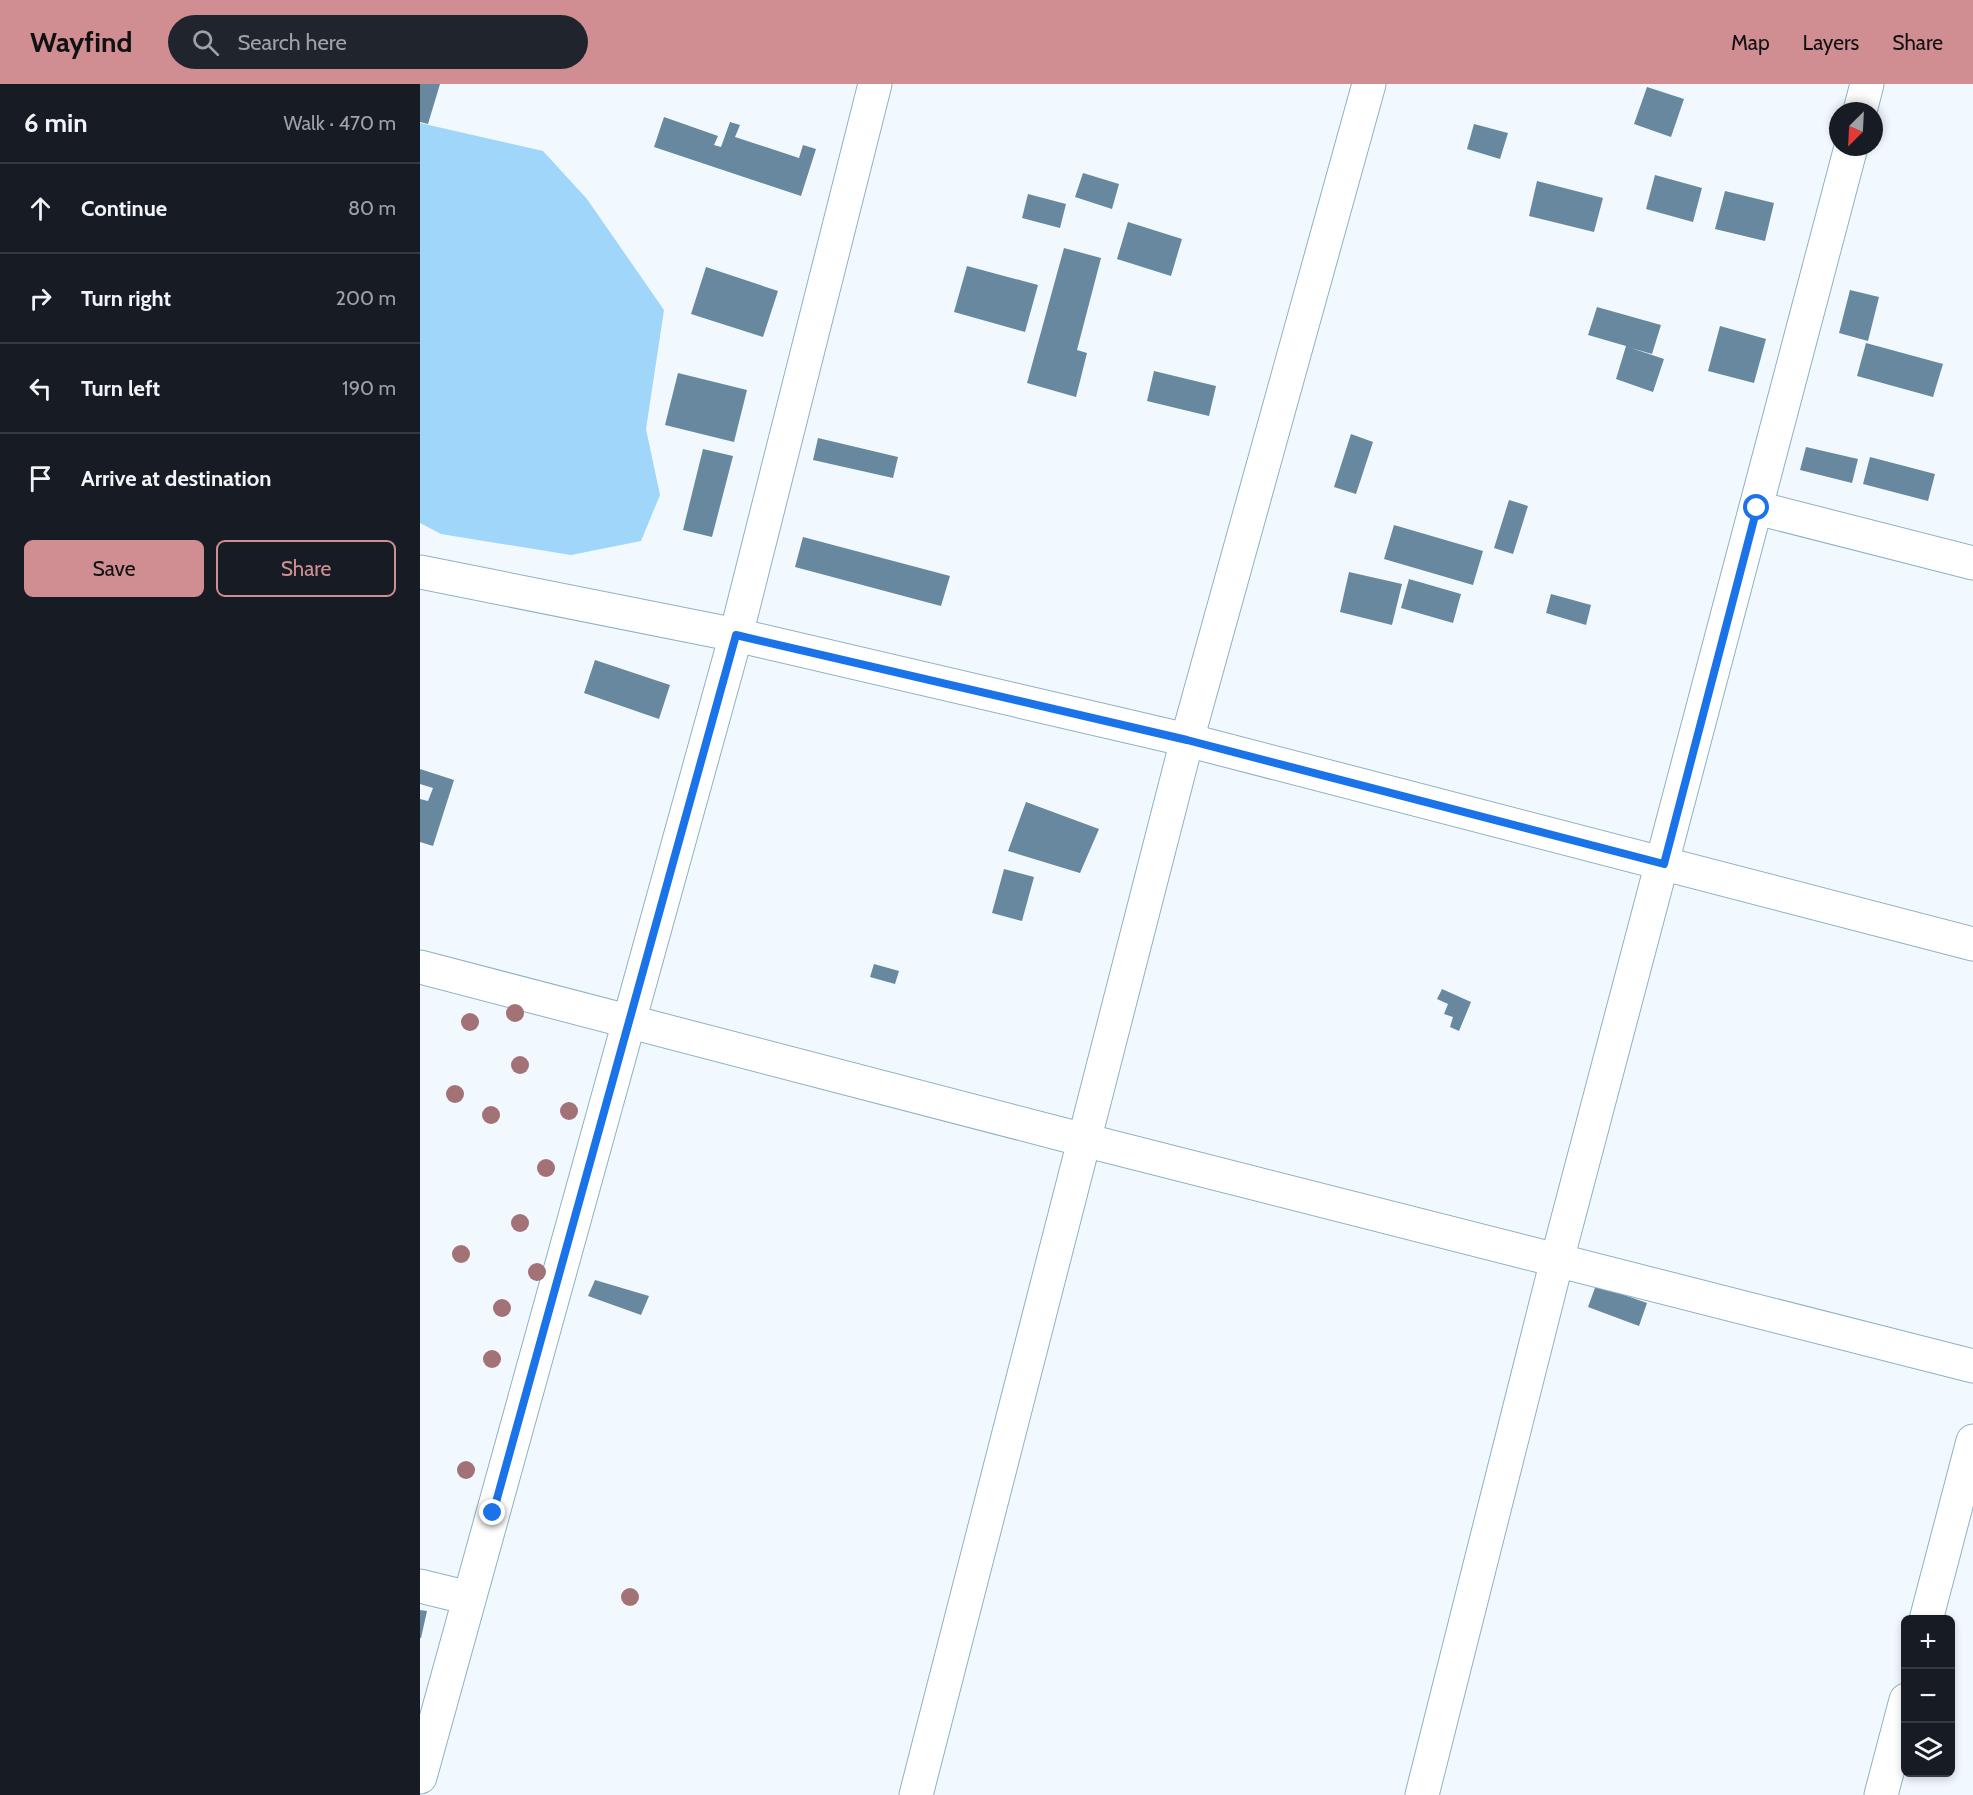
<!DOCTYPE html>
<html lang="en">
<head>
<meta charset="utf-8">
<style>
  body { margin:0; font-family:Cabin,sans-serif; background:#20242c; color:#f1f3f6 }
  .controls { position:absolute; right:18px; bottom:18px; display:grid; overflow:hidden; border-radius:9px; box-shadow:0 3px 9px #0003 }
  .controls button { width:54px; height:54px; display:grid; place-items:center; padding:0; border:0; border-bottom:2px solid #363941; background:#171b24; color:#f1f3f6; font:30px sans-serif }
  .compass { position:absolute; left:1409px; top:18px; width:54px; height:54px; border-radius:50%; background:#171b24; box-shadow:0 3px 9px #0003; rotate:204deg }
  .stop { position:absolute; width:18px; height:18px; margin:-14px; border:4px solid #1a73e8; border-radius:50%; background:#fff }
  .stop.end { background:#1a73e8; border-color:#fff; box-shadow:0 2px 6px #0008 }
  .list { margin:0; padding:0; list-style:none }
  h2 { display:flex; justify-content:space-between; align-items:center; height:78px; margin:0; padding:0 24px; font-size:26px }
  h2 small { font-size:20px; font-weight:400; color:#9ea1a6 }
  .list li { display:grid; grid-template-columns:39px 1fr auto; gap:18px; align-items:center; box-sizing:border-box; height:90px; padding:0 24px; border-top:2px solid #363941 }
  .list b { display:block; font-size:22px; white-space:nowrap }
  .list em { font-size:20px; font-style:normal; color:#9ea1a6 }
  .actions { display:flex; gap:12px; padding:18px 24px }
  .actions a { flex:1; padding:14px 0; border:2px solid #d08e93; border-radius:9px; text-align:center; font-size:21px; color:#d08e93 }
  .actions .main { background:#d08e93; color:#111 }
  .icon { flex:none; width:33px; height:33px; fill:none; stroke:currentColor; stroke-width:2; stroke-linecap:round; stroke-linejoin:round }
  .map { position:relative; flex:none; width:1553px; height:1711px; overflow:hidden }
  header { display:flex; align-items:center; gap:36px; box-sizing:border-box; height:84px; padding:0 30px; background:#d08e93; color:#111 }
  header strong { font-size:28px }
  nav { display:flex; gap:33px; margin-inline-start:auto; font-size:21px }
  .search { width:420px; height:54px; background:#20242c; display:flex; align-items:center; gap:15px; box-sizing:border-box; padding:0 21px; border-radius:33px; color:#9ea1a6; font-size:22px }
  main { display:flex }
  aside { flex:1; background:#171b24 }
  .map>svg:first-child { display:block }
</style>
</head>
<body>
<header>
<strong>Wayfind</strong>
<div class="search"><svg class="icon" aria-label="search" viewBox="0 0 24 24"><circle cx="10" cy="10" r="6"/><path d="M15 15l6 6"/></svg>Search here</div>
<nav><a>Map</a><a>Layers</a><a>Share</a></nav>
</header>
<main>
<aside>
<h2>6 min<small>Walk · 470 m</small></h2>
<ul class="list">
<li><svg class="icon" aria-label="ahead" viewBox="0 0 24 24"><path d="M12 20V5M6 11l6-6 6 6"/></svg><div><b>Continue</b></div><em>80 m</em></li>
<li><svg class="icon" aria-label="right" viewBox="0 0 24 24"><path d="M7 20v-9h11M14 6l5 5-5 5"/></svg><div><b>Turn right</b></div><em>200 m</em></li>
<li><svg class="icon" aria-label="left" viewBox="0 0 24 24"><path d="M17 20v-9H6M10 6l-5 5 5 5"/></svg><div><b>Turn left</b></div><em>190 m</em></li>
<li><svg class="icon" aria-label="arrive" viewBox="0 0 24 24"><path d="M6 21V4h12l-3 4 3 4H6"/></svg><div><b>Arrive at destination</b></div></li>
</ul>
<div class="actions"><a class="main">Save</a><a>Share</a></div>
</aside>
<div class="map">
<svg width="1553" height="1711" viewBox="0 0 1553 1711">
  <rect width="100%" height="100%" fill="#f2f9fe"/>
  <path fill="#a0d6f9" d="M0 39 123 67 167 115 244 226 226 345 240 411 221 457 151 471 21 450 0 439Z"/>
  <path fill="#67889e" d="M0 0H20L8 40 0 38Z
    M1227 3 1264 15 1251 53 1214 40Z
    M244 33 298 52 294 61 301 63 310 38 320 41 315 53 379 74 383 61 396 65 381 112 234 63Z
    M1054 40 1088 49 1080 75 1047 65Z
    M663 89 699 100 692 125 655 113Z
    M1235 91 1282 104 1273 138 1226 125Z
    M1117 97 1183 114 1174 148 1109 132Z
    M1305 107 1354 119 1345 157 1295 145Z
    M608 110 646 120 640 144 602 134Z
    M708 138 762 155 751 192 697 175Z
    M644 164 681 174 657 266 667 269 656 313 607 299Z
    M547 182 618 201 605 248 534 228Z
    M286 183 358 207 343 253 271 230Z
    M1430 206 1459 213 1448 257 1419 249Z
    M1177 223 1241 241 1232 270 1211 264 1244 275 1233 308 1196 295 1206 262 1168 251Z
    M1300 242 1346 255 1334 299 1288 287Z
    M1446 259 1523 280 1513 313 1437 292Z
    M734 287 796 302 789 332 727 317Z
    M258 289 327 306 314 358 245 341Z
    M931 350 953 358 936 410 914 403Z
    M398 354 478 373 473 394 393 376Z
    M1386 363 1438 375 1432 399 1380 386Z
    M283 365 313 372 292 453 263 446Z
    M1450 373 1515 390 1508 417 1443 400Z
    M1089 416 1108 422 1093 470 1074 464Z
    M974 441 1063 467 1053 501 964 475Z
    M383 453 530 492 521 522 375 483Z
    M929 488 982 500 972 541 920 528Z
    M989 495 1041 510 1033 539 981 524Z
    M1131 510 1171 521 1166 541 1126 529Z
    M175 576 250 601 239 635 164 609Z
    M0 685 34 696 13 762 0 758V715L8 717 13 704 0 700Z
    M606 718 679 745 660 789 588 767Z
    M584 785 614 793 602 837 572 829Z
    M454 880 479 887 475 900 450 893Z
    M1022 905 1051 918 1039 947 1030 943 1033 933 1024 930 1028 920 1017 915Z
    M175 1196 229 1212 221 1231 168 1212Z
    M1176 1201 1227 1219 1219 1242 1168 1223Z
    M0 1526 7 1527 1 1554H0Z"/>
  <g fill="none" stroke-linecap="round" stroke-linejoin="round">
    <defs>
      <path id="minor" d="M1440 27 1447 0
        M1337 424 1553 479
        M0 488 316 551 767 656
        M0 883 664 1056 1553 1282
        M0 1502 49 1514
        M1506 1536 1553 1357
        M0 1693 316 551 455 0
        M1002 1711 1137 1176 1431 63
        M1461 1711 1486 1616"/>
      <path id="tertiary" d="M767 656 1553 860
        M496 1711 767 656 949 0"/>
    </defs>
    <use href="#minor" stroke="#8eb1c7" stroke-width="35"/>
    <use href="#tertiary" stroke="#8eb1c7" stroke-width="35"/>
    <use href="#minor" stroke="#fff" stroke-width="33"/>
    <use href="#tertiary" stroke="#fff" stroke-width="33"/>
  </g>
  <g fill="#a27277">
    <circle cx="95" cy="929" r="9"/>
    <circle cx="50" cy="938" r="9"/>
    <circle cx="100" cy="981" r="9"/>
    <circle cx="35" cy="1010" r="9"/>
    <circle cx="149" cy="1027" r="9"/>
    <circle cx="71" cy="1031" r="9"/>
    <circle cx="126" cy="1084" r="9"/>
    <circle cx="100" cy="1139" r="9"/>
    <circle cx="41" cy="1170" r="9"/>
    <circle cx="117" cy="1188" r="9"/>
    <circle cx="82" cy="1224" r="9"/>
    <circle cx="72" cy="1275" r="9"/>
    <circle cx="46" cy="1386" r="9"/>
    <circle cx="210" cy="1513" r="9"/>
  </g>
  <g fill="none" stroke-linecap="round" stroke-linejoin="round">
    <path stroke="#1a73e8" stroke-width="8" d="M73 1429 316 551 767 656 1244 780 1337 424"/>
  </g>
</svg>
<div class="controls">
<button>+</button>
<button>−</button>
<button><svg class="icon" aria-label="layers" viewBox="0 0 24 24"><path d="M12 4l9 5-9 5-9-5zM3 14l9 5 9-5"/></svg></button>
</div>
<svg class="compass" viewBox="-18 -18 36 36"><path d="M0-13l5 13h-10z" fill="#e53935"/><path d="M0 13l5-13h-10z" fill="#9ea1a6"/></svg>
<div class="stop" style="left:1337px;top:424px"></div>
<div class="stop end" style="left:73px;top:1429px"></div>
</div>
</main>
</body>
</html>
